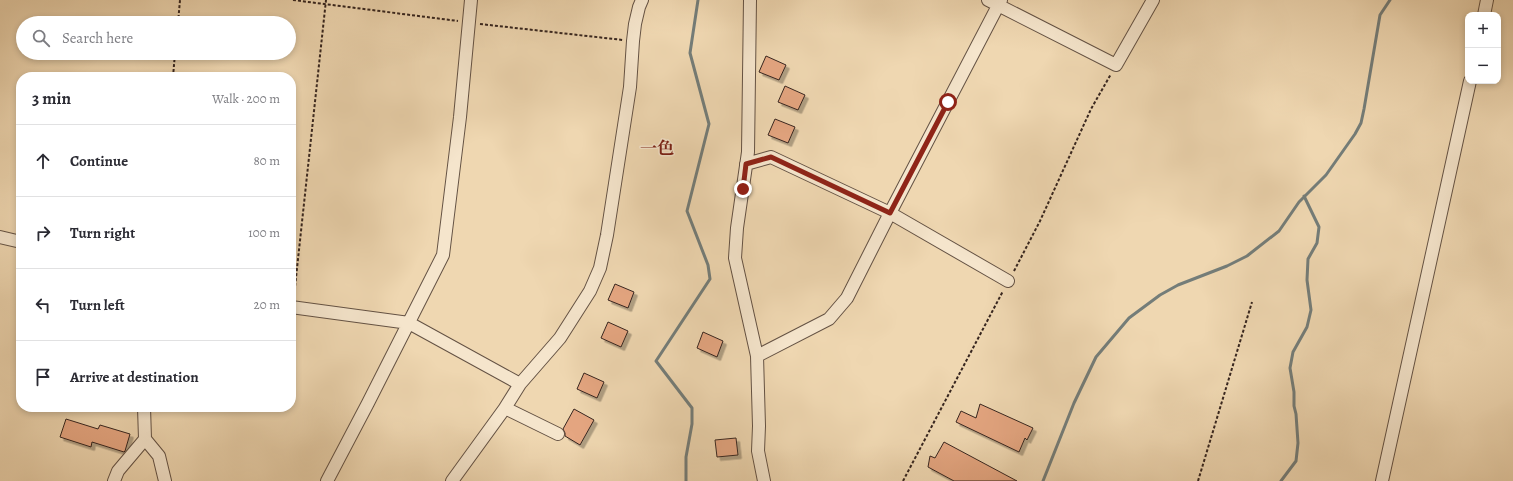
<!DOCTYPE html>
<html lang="en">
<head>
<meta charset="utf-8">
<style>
  body { margin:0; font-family:Alegreya,"Noto Serif JP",serif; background:#f7f7f7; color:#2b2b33 }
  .controls { position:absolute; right:12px; top:12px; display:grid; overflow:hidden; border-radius:8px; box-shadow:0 2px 6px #0003 }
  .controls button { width:36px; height:36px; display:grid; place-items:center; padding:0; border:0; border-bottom:1px solid #e1e1e2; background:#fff; color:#2b2b33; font:20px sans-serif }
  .stop { position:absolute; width:12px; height:12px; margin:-9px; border:3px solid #8f2418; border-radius:50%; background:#fff }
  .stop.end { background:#8f2418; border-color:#fff; box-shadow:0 1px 4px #0008 }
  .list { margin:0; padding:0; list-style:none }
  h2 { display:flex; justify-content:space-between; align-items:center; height:52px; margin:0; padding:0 16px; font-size:17px }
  h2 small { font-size:13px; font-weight:400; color:#7c7c81 }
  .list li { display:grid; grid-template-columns:26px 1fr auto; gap:12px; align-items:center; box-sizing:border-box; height:72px; padding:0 16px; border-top:1px solid #e1e1e2 }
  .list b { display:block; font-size:15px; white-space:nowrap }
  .list em { font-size:13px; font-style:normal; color:#7c7c81 }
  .icon { flex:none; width:22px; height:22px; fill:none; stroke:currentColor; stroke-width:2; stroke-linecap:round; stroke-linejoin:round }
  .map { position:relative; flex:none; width:1513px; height:481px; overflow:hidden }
  .search { position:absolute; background:#fff; box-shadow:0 2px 6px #0003; left:16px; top:16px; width:280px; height:44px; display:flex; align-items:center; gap:10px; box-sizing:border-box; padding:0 14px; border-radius:22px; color:#7c7c81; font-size:15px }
  .panel { position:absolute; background:#fff; box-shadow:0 2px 6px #0003; left:16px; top:72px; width:280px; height:340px; border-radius:16px }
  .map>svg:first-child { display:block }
</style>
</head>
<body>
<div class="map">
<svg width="1513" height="481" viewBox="0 0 1513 481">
  <defs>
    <filter id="shadow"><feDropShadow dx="3.5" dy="3.5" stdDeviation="0" flood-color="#0004"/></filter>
  </defs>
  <rect width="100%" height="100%" fill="#efd7b1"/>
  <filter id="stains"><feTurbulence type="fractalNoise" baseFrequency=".005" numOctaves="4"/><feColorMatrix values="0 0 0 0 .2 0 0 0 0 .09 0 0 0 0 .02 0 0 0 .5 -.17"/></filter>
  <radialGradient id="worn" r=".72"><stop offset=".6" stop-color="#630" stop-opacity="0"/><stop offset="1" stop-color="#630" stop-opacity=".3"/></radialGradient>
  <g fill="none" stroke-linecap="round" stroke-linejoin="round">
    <path stroke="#747d79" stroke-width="3" d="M686 481V457L692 424V408L656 361 710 279 708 265 687 211 709 124 690 53 698 0
      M1043 481 1074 403 1096 357 1129 318 1160 295 1178 285 1227 266 1247 256 1279 231 1299 202 1326 175 1355 134 1361 123 1364 109 1380 15 1390 0
      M1281 481 1296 461 1298 443 1296 414 1294 406V392L1290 368 1293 352 1307 327 1311 310 1307 280 1308 259 1317 243 1319 227 1304 196"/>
  </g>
  <path fill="#e5a681" stroke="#36251f" filter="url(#shadow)" d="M766 56 786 65 779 80 759 72Z
    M785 86 805 95 798 110 778 102Z
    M775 119 795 127 788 143 768 135Z
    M615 284 634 292 628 308 608 300Z
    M608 322 628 331 621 347 601 338Z
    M703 332 723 341 717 357 697 348Z
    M584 373 604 382 597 398 577 389Z
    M980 404 1033 428 1027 440 1025 438 1019 452 956 422 961 411 976 418Z
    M574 409 594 420 580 445 565 436V433L563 429Z
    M66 419 98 429 100 425 130 434 125 451 124 452 92 442 91 447 60 437Z
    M736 438 738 455 717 457 715 440Z
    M944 442 1017 481H954L928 467 930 456 935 458Z"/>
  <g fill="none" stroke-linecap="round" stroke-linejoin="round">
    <defs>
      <path id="minor" d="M750 0 748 152 737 228 735 258 757 356 759 426 758 451 764 481
        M988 0 1116 65 1153 0
        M1484 15 1487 0
        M746 164 771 157 890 213 1008 281
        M0 237 21 242
        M291 307 409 323 520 384
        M757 356 829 319 847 298 890 213 1001 0
        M144 407 145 439 159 456 165 481
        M505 408 558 434
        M114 481 118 471 145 439
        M327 481 368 403 443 255 460 117 471 0
        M452 481 505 408 520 384 560 338 590 291 600 268 607 235 630 87 633 41 635 24 639 7 642 0
        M1382 481 1470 81"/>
    </defs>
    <use href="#minor" stroke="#645244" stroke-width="14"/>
    <path stroke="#36251f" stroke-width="2" stroke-dasharray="3 2" stroke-linecap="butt" d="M293 0 458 21
      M178 23 180 0
      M480 24 623 40
      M173 77 175 53
      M1014 271 1040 221 1091 109 1111 74
      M294 296 326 0
      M903 481 1003 291
      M1198 481 1252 302"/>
    <use href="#minor" stroke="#f5e5cc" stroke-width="12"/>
  </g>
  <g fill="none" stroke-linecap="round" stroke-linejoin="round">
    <path stroke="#8f2418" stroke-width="5" d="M743 189 746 164 771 157 890 213 948 102"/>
  </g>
  <g text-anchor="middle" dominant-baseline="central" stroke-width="3" stroke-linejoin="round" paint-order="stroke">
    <g font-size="17" font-weight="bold" fill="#7a1f14" stroke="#f5e5cc">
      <text x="657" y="148">一色</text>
    </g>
  </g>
  <rect width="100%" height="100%" filter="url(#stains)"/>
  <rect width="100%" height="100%" fill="url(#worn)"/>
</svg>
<div class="controls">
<button>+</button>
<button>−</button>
</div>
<div class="stop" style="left:948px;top:102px"></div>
<div class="stop end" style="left:743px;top:189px"></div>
<div class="search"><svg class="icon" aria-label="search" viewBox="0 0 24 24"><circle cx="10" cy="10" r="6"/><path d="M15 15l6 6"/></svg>Search here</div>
<section class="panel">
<h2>3 min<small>Walk · 200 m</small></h2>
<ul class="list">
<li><svg class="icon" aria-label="ahead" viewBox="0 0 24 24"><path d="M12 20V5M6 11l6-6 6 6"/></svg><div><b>Continue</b></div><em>80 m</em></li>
<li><svg class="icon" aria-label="right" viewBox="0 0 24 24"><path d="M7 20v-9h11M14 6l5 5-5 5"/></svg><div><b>Turn right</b></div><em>100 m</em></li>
<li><svg class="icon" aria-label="left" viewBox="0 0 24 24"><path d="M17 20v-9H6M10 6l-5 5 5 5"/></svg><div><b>Turn left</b></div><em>20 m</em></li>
<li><svg class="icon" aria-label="arrive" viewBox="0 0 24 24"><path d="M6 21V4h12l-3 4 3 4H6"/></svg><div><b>Arrive at destination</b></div></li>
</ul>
</section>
</div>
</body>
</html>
